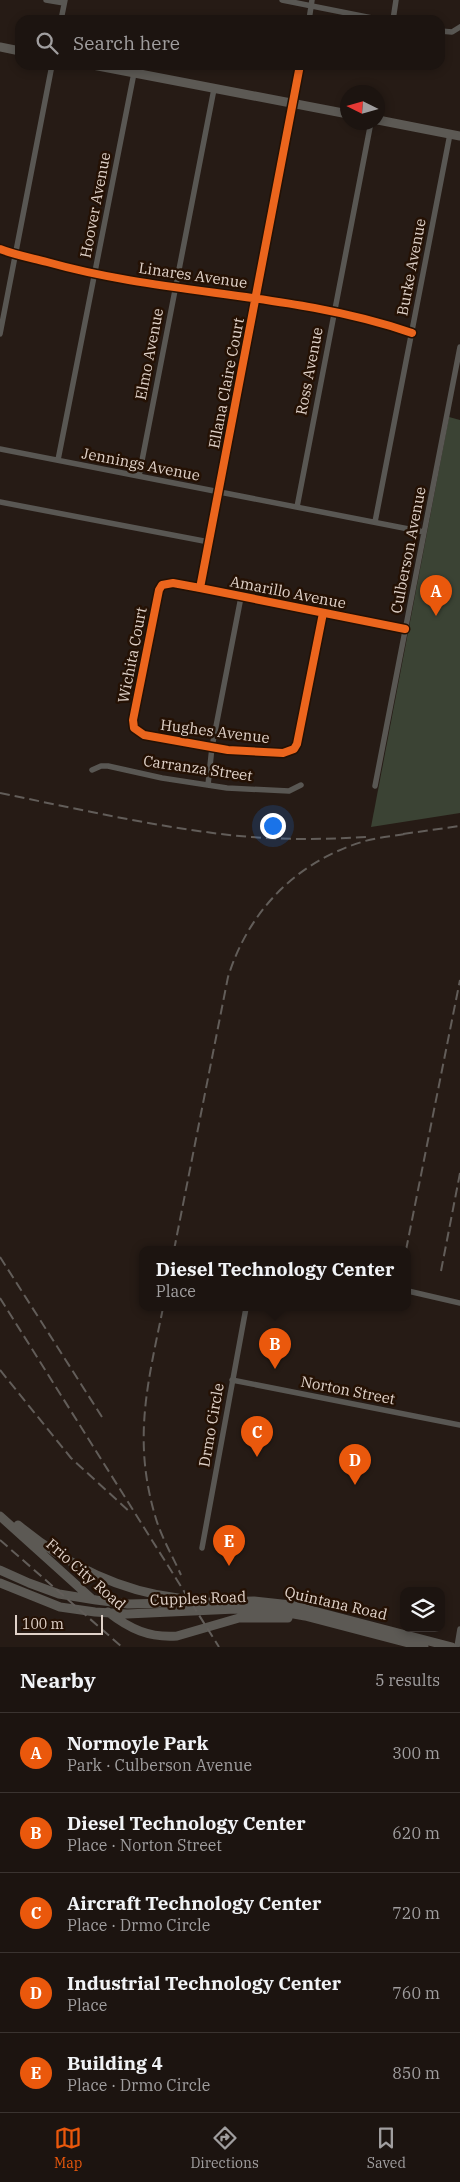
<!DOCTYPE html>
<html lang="en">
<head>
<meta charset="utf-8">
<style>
  body { margin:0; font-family:"IBM Plex Serif",serif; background:#29211e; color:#f1f3f6 }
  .controls { position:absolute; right:15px; bottom:15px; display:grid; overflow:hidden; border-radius:10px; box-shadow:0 2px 8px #0003 }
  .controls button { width:45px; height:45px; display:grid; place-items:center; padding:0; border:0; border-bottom:1px solid #3a3330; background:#1c1410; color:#f1f3f6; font:25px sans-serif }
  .compass { position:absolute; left:340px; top:85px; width:45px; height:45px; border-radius:50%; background:#1c1410; box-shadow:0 2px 8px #0003; rotate:275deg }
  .scale { position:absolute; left:15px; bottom:12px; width:88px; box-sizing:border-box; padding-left:5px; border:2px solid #e0d2c9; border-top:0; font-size:14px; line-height:18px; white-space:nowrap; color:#e0d2c9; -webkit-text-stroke:4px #241104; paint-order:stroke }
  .you { position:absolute; left:272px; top:825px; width:18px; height:18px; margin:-12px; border:4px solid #fff; border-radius:50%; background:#1a73e8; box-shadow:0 0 0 8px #1a73e833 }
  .badge { display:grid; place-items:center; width:32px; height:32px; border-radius:50%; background:#ea580c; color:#fff; font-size:16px; font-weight:700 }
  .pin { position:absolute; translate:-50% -41px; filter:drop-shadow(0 1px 2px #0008) }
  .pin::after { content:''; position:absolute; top:26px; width:18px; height:15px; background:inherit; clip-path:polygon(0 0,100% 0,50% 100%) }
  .popup { position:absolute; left:139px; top:1246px; width:272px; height:65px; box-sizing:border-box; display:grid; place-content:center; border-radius:10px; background:#1c1410; filter:drop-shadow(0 1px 4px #0005); font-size:16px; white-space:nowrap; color:#a09e9f }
  .popup b { font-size:19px; color:#f1f3f6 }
  .popup::after { content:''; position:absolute; left:50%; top:100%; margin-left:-10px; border:10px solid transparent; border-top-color:#1c1410 }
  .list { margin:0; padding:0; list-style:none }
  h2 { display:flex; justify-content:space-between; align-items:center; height:65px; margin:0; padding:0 20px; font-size:21px }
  h2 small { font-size:16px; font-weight:400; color:#a09e9f }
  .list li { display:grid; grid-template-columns:32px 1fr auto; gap:15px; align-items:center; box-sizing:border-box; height:80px; padding:0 20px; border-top:1px solid #3a3330 }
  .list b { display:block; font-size:19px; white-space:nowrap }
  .list p { margin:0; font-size:16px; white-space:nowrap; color:#a09e9f }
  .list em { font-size:16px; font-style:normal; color:#a09e9f }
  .icon { flex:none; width:28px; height:28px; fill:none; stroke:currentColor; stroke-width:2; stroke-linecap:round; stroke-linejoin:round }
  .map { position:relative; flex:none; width:460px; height:1647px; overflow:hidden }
  .search { position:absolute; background:#1c1410; box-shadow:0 2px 8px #0003; left:15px; right:15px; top:15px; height:55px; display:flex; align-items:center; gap:12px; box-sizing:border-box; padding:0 18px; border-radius:15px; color:#a09e9f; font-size:19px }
  .sheet { height:465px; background:#1c1410 }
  nav { display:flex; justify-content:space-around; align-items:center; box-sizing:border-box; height:70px; border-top:1px solid #3a3330; background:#1c1410; font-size:14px; color:#a09e9f }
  nav a { display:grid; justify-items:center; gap:2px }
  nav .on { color:#ea580c }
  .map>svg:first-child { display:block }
</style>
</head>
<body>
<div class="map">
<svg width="460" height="1647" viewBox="0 0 460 1647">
  <rect width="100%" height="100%" fill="#261b15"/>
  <path fill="#3b4334" d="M449 417 460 420V813L371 827Z"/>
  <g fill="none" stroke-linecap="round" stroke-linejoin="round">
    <path stroke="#595753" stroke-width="5.5" d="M46 0 64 3
      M282 0 382 20
      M61 20 65 0
      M309 20 312 0
      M393 20 396 0
      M440 31 452 32 460 27
      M0 249C15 255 32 258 47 262 167 296 294 292 412 333
      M0 334 52 65
      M0 449 424 532
      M58 460 134 73
      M139 476 214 89
      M0 502 209 542
      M297 507 371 122
      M375 522 450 134
      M200 588 300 65
      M323 613 297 744 294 749 283 753 228 750 144 735 134 728 133 720 159 590 162 585 173 583 200 588 405 629
      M92 770 101 766H108L162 778 227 788 289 791 301 785
      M208 785 212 747 241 597
      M375 786 460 347
      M408 1291 460 1303
      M232 1380 460 1425
      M202 1548 246 1308
      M457 1647 460 1629"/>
    <path stroke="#5c5954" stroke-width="9" d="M0 47 20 51
      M93 65 348 114
      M378 120 460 136
      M0 1516 92 1599
      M18 1525C64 1563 118 1591 178 1598
      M0 1570 29 1583 59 1594 96 1600 128 1604 254 1601 291 1605 452 1647
      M0 1583 60 1607 95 1612 127 1614 236 1609 277 1611 305 1616 424 1647
      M108 1612C130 1629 149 1638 177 1636L239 1618H288"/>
    <path stroke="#625d59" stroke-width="2" stroke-dasharray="10 5" stroke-linecap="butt" d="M0 793C73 808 147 825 221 834 269 840 317 840 366 837
      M403 834 460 826
      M174 1250 228 977C249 910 297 861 365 841 380 837 396 836 410 833
      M406 1250 460 980
      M0 1257 102 1417
      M441 1271 460 1173
      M0 1298 219 1647
      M163 1308C147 1386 132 1443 157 1522 163 1540 173 1557 181 1575
      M0 1370 71 1458 131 1513
      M0 1540 122 1647"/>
    <defs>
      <path id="cycleway" d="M0 249C15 255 32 258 47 262 167 296 294 292 412 333
        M200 588 300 65
        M323 613 297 744 294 749 283 753 228 750 144 735 134 728 133 720 159 590 162 585 173 583 200 588 405 629"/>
    </defs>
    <use href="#cycleway" stroke="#241104" stroke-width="11"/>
    <use href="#cycleway" stroke="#eb651d" stroke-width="8"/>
  </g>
  <g text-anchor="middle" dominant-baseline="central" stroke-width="5" stroke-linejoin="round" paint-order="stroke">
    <g font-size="15" fill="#e0d2c9" stroke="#241104">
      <text transform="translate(95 205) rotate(-79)">Hoover Avenue</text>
      <text transform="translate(411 267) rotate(-79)">Burke Avenue</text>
      <text transform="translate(193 275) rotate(8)">Linares Avenue</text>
      <text transform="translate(149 354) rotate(-79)">Elmo Avenue</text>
      <text transform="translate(309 371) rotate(-79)">Ross Avenue</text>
      <text transform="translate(226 383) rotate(-79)">Ellana Claire Court</text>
      <text transform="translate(141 464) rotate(11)">Jennings Avenue</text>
      <text transform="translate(408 550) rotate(-79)">Culberson Avenue</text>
      <text transform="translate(288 592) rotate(11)">Amarillo Avenue</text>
      <text transform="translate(132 655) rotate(-79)">Wichita Court</text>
      <text transform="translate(215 731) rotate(7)">Hughes Avenue</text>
      <text transform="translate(198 768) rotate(8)">Carranza Street</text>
      <text transform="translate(348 1390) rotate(11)">Norton Street</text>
      <text transform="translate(211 1425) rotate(-80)">Drmo Circle</text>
      <text transform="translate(86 1574) rotate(41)">Frio City Road</text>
      <text transform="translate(198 1598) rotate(-2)">Cupples Road</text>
      <text transform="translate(336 1603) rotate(13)">Quintana Road</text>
    </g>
  </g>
</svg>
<div class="controls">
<button><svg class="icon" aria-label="layers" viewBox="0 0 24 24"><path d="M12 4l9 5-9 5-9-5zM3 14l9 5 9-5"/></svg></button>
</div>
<svg class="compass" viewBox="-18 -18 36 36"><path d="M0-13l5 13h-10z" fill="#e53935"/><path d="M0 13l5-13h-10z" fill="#a09e9f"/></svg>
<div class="scale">100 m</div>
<div class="you"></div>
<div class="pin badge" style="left:436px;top:616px">A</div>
<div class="pin badge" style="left:275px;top:1369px">B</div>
<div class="popup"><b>Diesel Technology Center</b>Place</div>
<div class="pin badge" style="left:257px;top:1457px">C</div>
<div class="pin badge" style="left:355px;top:1485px">D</div>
<div class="pin badge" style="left:229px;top:1566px">E</div>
<div class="search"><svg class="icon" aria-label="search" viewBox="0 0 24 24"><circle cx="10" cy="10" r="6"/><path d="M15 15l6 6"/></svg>Search here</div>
</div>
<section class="sheet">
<h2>Nearby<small>5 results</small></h2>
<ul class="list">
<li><span class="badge">A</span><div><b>Normoyle Park</b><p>Park · Culberson Avenue</p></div><em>300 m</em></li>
<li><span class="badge">B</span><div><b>Diesel Technology Center</b><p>Place · Norton Street</p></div><em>620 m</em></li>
<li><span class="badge">C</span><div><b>Aircraft Technology Center</b><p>Place · Drmo Circle</p></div><em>720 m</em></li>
<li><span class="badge">D</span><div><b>Industrial Technology Center</b><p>Place</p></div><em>760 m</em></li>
<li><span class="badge">E</span><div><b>Building 4</b><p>Place · Drmo Circle</p></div><em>850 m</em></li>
</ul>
</section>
<nav>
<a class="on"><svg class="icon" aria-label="map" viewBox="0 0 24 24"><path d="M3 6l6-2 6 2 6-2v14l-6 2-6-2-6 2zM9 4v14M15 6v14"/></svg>Map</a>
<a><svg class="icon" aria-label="directions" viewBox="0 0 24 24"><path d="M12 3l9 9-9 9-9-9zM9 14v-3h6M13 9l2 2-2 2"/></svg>Directions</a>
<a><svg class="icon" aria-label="saved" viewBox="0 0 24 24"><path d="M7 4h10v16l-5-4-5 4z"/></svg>Saved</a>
</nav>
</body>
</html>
